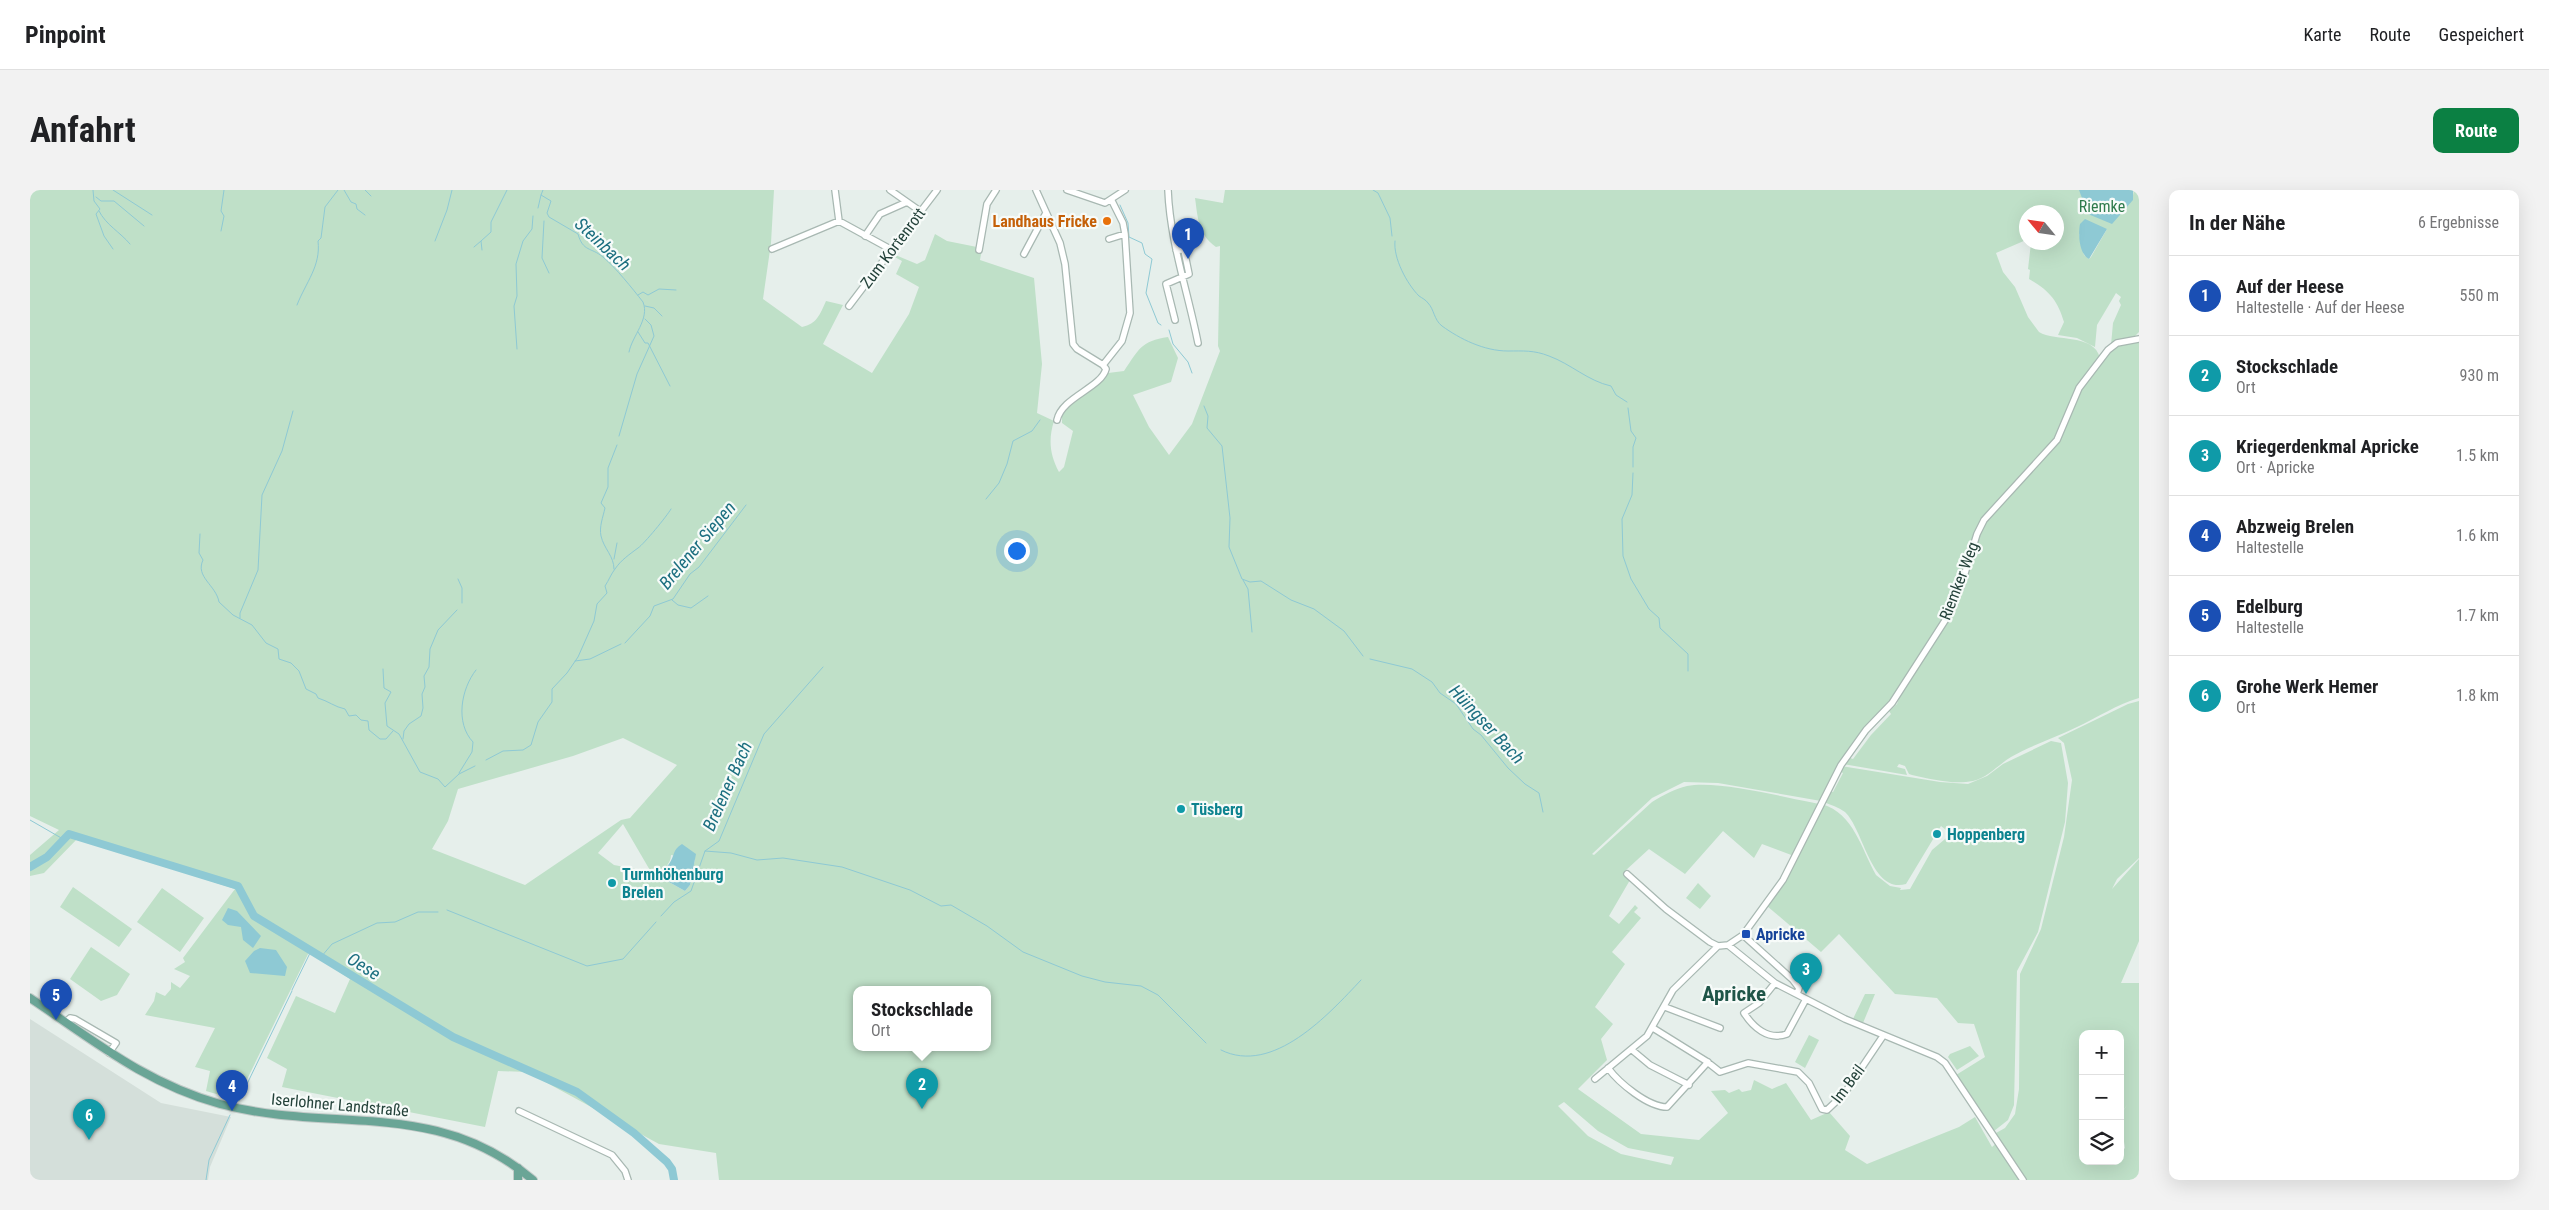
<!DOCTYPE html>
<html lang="de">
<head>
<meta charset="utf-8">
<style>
  body { margin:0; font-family:"Roboto Condensed",sans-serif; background:#f2f2f2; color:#202124 }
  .controls { position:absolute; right:15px; bottom:15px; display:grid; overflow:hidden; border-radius:10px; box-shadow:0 5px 20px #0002 }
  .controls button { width:45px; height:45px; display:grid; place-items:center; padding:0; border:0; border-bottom:1px solid #e0e0e0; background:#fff; color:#202124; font:25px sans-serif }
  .compass { position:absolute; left:1989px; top:15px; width:45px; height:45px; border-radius:50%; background:#fff; box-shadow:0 5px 20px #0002; rotate:299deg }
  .you { position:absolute; left:986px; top:360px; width:18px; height:18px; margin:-12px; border:4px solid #fff; border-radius:50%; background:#1a73e8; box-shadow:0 0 0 8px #1a73e833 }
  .badge { display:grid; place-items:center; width:32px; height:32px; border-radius:50%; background:#0b8043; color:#fff; font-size:16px; font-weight:700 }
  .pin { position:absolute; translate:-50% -41px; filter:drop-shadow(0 1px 2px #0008) }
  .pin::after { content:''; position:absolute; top:26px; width:18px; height:15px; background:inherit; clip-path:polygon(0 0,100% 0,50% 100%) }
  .popup { position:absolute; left:823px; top:796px; width:138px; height:65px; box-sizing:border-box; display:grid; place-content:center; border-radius:10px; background:#fff; filter:drop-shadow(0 1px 4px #0005); font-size:16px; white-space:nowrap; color:#757577 }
  .popup b { font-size:19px; color:#202124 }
  .popup::after { content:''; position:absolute; left:50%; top:100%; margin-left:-10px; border:10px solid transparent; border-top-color:#fff }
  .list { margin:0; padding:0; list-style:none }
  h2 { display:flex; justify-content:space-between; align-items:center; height:65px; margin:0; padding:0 20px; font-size:21px }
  h2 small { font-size:16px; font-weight:400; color:#757577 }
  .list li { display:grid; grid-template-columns:32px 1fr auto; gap:15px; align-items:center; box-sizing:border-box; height:80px; padding:0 20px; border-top:1px solid #e0e0e0 }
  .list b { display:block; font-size:19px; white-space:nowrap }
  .list p { margin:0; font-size:16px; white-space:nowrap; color:#757577 }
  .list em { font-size:16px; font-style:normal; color:#757577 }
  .icon { flex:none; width:28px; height:28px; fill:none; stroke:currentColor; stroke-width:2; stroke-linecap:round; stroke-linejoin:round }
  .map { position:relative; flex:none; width:2109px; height:990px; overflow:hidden; border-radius:10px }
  header { display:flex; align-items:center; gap:30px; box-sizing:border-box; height:70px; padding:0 25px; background:#fff; border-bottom:1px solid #e0e0e0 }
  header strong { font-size:24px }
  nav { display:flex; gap:28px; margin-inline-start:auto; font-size:18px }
  .intro { display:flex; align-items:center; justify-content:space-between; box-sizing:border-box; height:120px; padding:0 30px }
  h1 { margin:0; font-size:35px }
  .button { padding:12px 22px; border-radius:10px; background:#0b8043; color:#fff; font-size:18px; font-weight:700 }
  main { display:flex; gap:30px; padding:0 30px }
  aside { flex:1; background:#fff; border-radius:10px; box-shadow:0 5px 20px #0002 }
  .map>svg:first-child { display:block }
</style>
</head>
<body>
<header>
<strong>Pinpoint</strong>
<nav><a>Karte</a><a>Route</a><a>Gespeichert</a></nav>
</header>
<div class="intro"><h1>Anfahrt</h1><a class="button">Route</a></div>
<main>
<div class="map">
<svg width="2109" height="990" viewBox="0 0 2109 990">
  <rect width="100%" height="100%" fill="#e6efeb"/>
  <path fill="#d4dfda" d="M0 829 131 913 201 927 180 977 178 990H0Z"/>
  <path fill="#bfe0c8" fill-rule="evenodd" d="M0 0H744L741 53 733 109 772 137C787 134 790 124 796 111L813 115 793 154 842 183 879 124 889 97 866 84 872 71 861 65 863 64 887 74 895 70 905 44 917 51 952 58 950 70 1004 88 1012 174 1007 223 1024 231C1018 250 1020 265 1029 282L1034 277 1043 241 1032 233V224L1051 203 1078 183 1094 181C1109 159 1111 151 1138 147L1148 168 1141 192 1103 205 1119 237 1139 265 1162 234 1190 161 1188 156 1190 56 1186 57C1168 44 1168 29 1165 8L1193 13 1195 0H2102L2104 5 2103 0H2109V142L2103 148 2081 155 2083 133 2091 115 2089 111 2091 107 2086 103 2067 135 2065 157 2047 148 2028 145 2034 132C2028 111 2019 100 1999 89L2000 80 1998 79 2001 53 2026 52V22H1996V50L1966 63 1973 82 1985 97 1998 127 2009 142C2025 152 2064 143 2070 168L2056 187 2029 245 1954 329 1919 421 1862 511 1825 551 1791 611 1688 593 1654 592 1622 608 1562 664 1564 665 1622 612C1633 605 1645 599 1657 596 1689 590 1756 608 1790 614L1764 666 1732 654 1724 668 1693 641 1655 684 1619 659 1595 681 1600 690 1579 726 1589 734 1605 715 1608 718 1604 722 1611 728 1582 762 1595 774 1565 817 1583 834 1571 849 1577 870 1548 899 1611 944 1669 950 1698 923 1681 901 1695 900 1699 903 1709 899 1712 902 1721 900 1724 890 1742 899 1756 893 1781 930 1799 922 1820 946 1815 960 1837 974 1929 937 1945 927 1962 957 1970 950 1966 943 1975 938 1985 924 1989 899 1990 784 2011 739 2034 647 2042 590 2034 553 2028 548 2098 514 2109 511V668L2087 689 2082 699 2109 669V751L2091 793H2109V990H689L686 963 629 954 497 882 468 881 455 937 252 897 257 879 237 868 266 806 305 823 320 789 279 762 207 910 176 901 180 881 165 877 185 838 115 825 124 811 126 802 135 806 141 799V792L150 798 160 786 144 779 155 772 153 768 205 699 48 648 14 683 0 686V665L29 640 0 626ZM2077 39 2061 67 2059 69 2054 65 2049 44ZM593 548 647 575 600 628 591 630 495 695 402 659 418 631 428 599 543 566ZM593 634 621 682 584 675 568 663ZM641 665 665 669 660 695 655 701 630 687C633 678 641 674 641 665ZM827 800H957V858H827ZM2053 844H2090V925L2097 915 2090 926 2095 958 2090 963V971H2053ZM1534 912 1568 941 1598 958 1644 967 1641 975 1591 964 1558 946 1528 916Z
    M2109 150V508C2086 515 2068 527 2047 537 2025 548 2002 555 1981 567 1968 575 1957 588 1943 591 1923 595 1901 589 1882 585L1879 584 1875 576 1869 574 1867 577 1875 579 1877 585 1813 574 1817 567 1823 569 1841 545 1861 524 1859 521 1867 514 1873 498 1914 434 1955 332 2025 254 2047 204 2084 156Z
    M2021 551 2031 553 2038 593 2035 632 2008 742 1987 781 1984 915 1978 930 1964 941 1926 885 1955 867 1944 834 1928 833 1907 808 1865 804 1809 744 1791 762 1737 716 1792 614C1824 624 1831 658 1846 685L1860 696 1871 698 1870 700 1880 699 1902 660 1921 644 1911 636 1876 694C1841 704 1834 640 1815 622 1808 617 1801 615 1794 612L1799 601 1803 602 1813 583 1809 581 1811 576 1910 592 1938 594 1957 586 1973 574Z
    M1668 693 1681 706 1670 719 1656 708Z
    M43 697 102 739 89 757 30 717Z
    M132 698 174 728 150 762 107 732Z
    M61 757 100 784 87 805 71 811 40 789Z
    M1835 804H1845L1833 833 1823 829Z
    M1779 845 1789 850 1775 878 1765 872Z
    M1940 856 1949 866 1927 880 1918 867 1920 864Z"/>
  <path fill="#8ec9d4" d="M2049 0H2103V10L2082 34 2058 24Z
    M2055 29 2077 39 2059 69C2049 64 2048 44 2050 34Z
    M652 654 666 664 660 695 655 701 630 687C631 680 635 679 639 674 645 666 642 660 652 654Z
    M198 718 207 721 231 746 223 758 213 750 211 737 198 735 192 730Z
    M230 758 246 760 257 777 255 786 220 783 215 771 224 761Z"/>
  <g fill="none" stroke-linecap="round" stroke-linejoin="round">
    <path stroke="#8ec9d4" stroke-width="1" d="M63 0 64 11 70 19 66 24 74 46 83 59
      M83 0 122 25
      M314 0 321 12 326 14 327 19 335 25
      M335 0 341 6
      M513 0 511 5 521 11 517 23 519 27 548 44C553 62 561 57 573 67 586 78 602 98 613 112 620 129 602 146 599 162
      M1343 0 1348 3 1360 28 1362 46
      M66 7 71 11H84L114 36
      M1090 15 1098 33 1099 47 1112 53 1115 64 1122 69 1116 103 1128 133 1131 135
      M508 18 511 5
      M69 21C76 35 90 42 100 54
      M514 31 512 68 519 83
      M191 41 194 26 191 21 194 0
      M405 51 417 20 422 0
      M1365 51C1363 68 1377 94 1389 106 1392 108 1396 110 1398 113 1404 119 1404 130 1412 136 1430 149 1454 161 1478 161 1493 161 1504 160 1519 166 1541 174 1558 191 1581 196L1586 205 1597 212
      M444 57 451 51
      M452 60 451 51 461 42V32L477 0
      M608 105 613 102 618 105 629 99 646 100
      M267 115C276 92 291 76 288 51L291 48 295 17 308 0
      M615 116 624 118 632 126
      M1139 140 1143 154 1158 172 1162 183
      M608 142 615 153H618L640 196
      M487 159 484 116 487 106 486 74 493 51 502 39 503 26
      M1174 216 1178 226 1177 238 1192 256 1200 328 1199 357 1212 389 1220 392 1231 391 1261 410 1284 419 1314 441 1333 466
      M1598 218 1601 241 1606 248 1603 257V277
      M589 246 607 184 624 146 621 135 615 129
      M1603 283 1602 305 1592 329 1593 366 1601 389 1619 419 1629 428 1630 438 1658 464V481
      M956 309 969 293 977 274 983 251 1002 241 1010 230
      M170 344 169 363 173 370C165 387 186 395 189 412L203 425 222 435 236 453 248 459 249 469 261 473 269 481 276 499 286 504 288 508C298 511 305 517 315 519L319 526 326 525 331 530 338 531 339 540 350 549H356L363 541
      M584 369 587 353
      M584 379C584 366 574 359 571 346 569 337 573 327 575 318L571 313 578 297V278L587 255
      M428 389 432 398V413
      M1213 390 1218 399 1222 442
      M642 410 648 415 661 418 678 406
      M210 428V423L228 380 232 305 252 261 263 221
      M595 453 620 426 624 416 643 409 660 384 669 377 716 315
      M1340 469 1382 479 1402 492 1410 503 1426 514 1443 539 1451 545 1478 578 1495 594 1509 603 1513 622
      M545 471 560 469 591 454
      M353 479 354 498 361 502 355 513 357 536 369 544 390 582 408 589 415 597 429 584 445 576
      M373 549 374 541 379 534 391 526 393 518 392 504 395 497 394 486 399 477 400 459 408 440 427 420
      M456 570 473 561 493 560 501 555 508 532 522 512V499L537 483 548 467 564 431 567 414 577 403 575 396C579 390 581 384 585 379 591 370 600 364 608 358 614 354 637 326 641 319
      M429 583 442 562 443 552C425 533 431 499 446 480
      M0 630 33 649
      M675 661 701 663 727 670 753 668 812 677 880 700 911 716 921 715 957 736 993 762 1052 786 1075 792 1111 796 1128 805 1176 853
      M417 720 557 776 593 769 626 732
      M631 726 644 712 661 701 675 661 689 651 734 544 793 477
      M291 767 302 754 347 733 365 732 388 722H408
      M262 800 281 761
      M1191 860C1243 886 1299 824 1331 790
      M217 894 262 801
      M209 911 215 898
      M176 990 179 970 200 925"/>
    <path stroke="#8ec9d4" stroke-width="8" d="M0 677 17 667 39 644 208 696 224 726 423 847 547 902 604 943 637 972 642 979 644 990"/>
    <defs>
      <path id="minor" d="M805 0 809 31
        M860 0 890 21
        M1006 0 1030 53 1035 74 1043 154 1047 159 1073 175
        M1037 0 1075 13 1095 0
        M1138 0C1140 52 1158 102 1168 153
        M835 46 850 24 877 12
        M1079 49 1095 44
        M742 59 809 31 862 60
        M949 60 957 14 966 0
        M994 64 1016 23
        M819 116 907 0
        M1145 130 1136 94 1159 84 1154 60H1146
        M1073 175 1092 151 1100 123 1095 44 1093 33 1082 11
        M1027 230C1032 207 1071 198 1076 179L1073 175
        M1597 684 1636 719 1680 752 1688 756 1698 755 1713 745 1753 690 1811 575 1836 540 1862 513 1916 429 1931 396 1947 344 1954 330 2027 250 2049 198 2078 160 2087 153 2109 149
        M1713 745 1763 790 1769 798 1767 804
        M1698 755 1745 793 1815 829 1907 867 1915 873 1993 990
        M1745 793 1729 813 1714 823C1723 837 1738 851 1757 844L1776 809
        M1635 817 1690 838
        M36 832 40 828 45 829 86 853 79 863
        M1623 838 1676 871 1690 882 1718 873 1768 882 1779 893 1792 919 1797 920 1814 904 1853 846
        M1602 860 1620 875 1659 895
        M1578 878C1589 893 1618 917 1637 917L1678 872
        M1565 889 1617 846 1643 800 1688 756
        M489 921 582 965 595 981 598 990"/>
      <path id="major" d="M0 808C63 850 115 893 190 914 302 944 405 907 503 990
        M488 990V978"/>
    </defs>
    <use href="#minor" stroke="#a8b8b2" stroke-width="8"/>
    <use href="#major" stroke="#c2cac8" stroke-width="10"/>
    <use href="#minor" stroke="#fff" stroke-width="5.5"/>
    <use href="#major" stroke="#6aa596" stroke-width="8"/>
  </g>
  <circle fill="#e8710a" stroke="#f7fbf9" stroke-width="2" cx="1077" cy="31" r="5"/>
  <g fill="#0f9aa8" stroke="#f7fbf9" stroke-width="2">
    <circle cx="1151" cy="619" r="5"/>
    <circle cx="1907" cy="644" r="5"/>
    <circle cx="582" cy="693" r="5"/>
  </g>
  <rect fill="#1a4fb4" stroke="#f7fbf9" stroke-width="2" x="1711" y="739" width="10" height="10" rx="2.5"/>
  <g text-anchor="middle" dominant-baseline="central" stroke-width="4.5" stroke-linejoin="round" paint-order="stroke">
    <g font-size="16" fill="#2d7a4b" stroke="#f7fbf9">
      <text x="2072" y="16">Riemke</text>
    </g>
    <g font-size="16" font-weight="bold" fill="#c56008" stroke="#f7fbf9" text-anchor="end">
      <text x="1067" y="31">Landhaus Fricke</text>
    </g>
    <g font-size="16" fill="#24423a" stroke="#f7fbf9">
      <text transform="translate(863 58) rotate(-53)">Zum Kortenrott</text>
      <text transform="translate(1929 391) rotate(-69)">Riemker Weg</text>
      <text transform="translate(1818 894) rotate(-53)">Im Beil</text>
      <text transform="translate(310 915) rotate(5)">Iserlohner Landstraße</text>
    </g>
    <g font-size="16" font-weight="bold" fill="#0d838f" stroke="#f7fbf9" text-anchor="start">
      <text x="1161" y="619">Tüsberg</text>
      <text x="1917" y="644">Hoppenberg</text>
      <text x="592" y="684">Turmhöhenburg<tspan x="592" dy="18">Brelen</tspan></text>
    </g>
    <g font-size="16" font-weight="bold" fill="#164399" stroke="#f7fbf9" text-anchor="start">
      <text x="1726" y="744">Apricke</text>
    </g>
    <g font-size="18" font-style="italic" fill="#1c6f80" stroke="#f7fbf9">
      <text transform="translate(573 54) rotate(43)">Steinbach</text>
      <text transform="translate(667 355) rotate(-50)">Brelener Siepen</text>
      <text transform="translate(1457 534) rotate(47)">Hüingser Bach</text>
      <text transform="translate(697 596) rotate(-66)">Brelener Bach</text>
      <text transform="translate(334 776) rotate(32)">Oese</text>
    </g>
    <g font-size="21" font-weight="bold" fill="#1f5548" stroke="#f7fbf9">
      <text x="1704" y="804">Apricke</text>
    </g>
  </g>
</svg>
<div class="controls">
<button>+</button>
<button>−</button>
<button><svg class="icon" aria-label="layers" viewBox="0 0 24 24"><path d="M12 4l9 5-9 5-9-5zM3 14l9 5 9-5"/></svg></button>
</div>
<svg class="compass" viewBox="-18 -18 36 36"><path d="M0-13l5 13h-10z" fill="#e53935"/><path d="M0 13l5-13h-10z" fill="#757577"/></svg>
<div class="you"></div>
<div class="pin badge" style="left:1158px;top:69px;background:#1a4fb4">1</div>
<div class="pin badge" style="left:892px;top:919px;background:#0f9aa8">2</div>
<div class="popup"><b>Stockschlade</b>Ort</div>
<div class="pin badge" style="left:1776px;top:804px;background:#0f9aa8">3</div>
<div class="pin badge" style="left:202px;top:921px;background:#1a4fb4">4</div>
<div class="pin badge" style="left:26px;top:830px;background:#1a4fb4">5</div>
<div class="pin badge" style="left:59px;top:950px;background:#0f9aa8">6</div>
</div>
<aside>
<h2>In der Nähe<small>6 Ergebnisse</small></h2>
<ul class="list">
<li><span class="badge" style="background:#1a4fb4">1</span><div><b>Auf der Heese</b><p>Haltestelle · Auf der Heese</p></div><em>550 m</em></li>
<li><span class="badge" style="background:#0f9aa8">2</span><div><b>Stockschlade</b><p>Ort</p></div><em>930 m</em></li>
<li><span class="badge" style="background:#0f9aa8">3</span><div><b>Kriegerdenkmal Apricke</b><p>Ort · Apricke</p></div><em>1.5 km</em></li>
<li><span class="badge" style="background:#1a4fb4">4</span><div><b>Abzweig Brelen</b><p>Haltestelle</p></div><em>1.6 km</em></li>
<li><span class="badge" style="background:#1a4fb4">5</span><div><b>Edelburg</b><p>Haltestelle</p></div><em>1.7 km</em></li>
<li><span class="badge" style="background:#0f9aa8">6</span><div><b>Grohe Werk Hemer</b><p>Ort</p></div><em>1.8 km</em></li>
</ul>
</aside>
</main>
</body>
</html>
